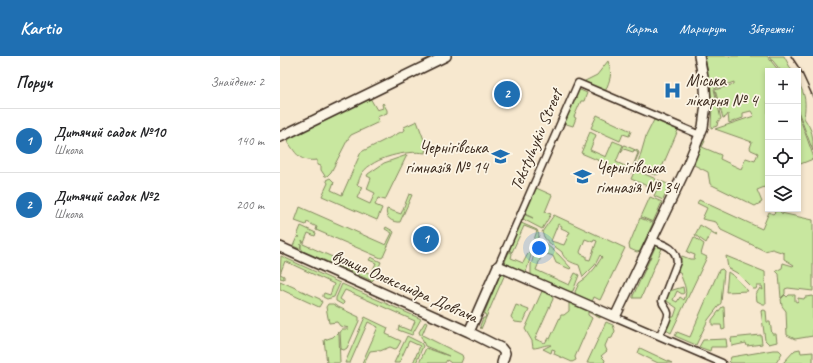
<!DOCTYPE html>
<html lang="uk">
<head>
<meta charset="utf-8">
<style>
  body { margin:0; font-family:Caveat,sans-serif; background:#f2f2f2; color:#202124 }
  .controls { position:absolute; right:12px; top:12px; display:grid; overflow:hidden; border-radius:0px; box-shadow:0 2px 6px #0003 }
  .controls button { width:36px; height:36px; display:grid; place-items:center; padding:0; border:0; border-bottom:1px solid #e0e0e0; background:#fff; color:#202124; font:20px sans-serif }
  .you { position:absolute; left:259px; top:192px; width:14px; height:14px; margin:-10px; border:3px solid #fff; border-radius:50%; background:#1a73e8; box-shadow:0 0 0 6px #1a73e833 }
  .badge { display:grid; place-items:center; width:26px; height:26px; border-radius:50%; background:#1f6fb2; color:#fff; font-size:13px; font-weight:700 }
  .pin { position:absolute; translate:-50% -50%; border:2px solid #fff; box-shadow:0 1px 4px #0006 }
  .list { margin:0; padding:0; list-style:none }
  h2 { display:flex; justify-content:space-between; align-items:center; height:52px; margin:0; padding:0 16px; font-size:17px }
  h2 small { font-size:13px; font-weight:400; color:#757577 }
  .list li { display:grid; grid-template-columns:26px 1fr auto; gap:12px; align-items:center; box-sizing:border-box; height:64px; padding:0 16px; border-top:1px solid #e0e0e0 }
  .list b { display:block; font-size:15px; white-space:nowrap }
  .list p { margin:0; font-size:13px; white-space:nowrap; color:#757577 }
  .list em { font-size:13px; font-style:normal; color:#757577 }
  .icon { flex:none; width:22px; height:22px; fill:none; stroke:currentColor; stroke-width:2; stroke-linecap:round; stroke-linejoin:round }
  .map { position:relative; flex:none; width:533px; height:307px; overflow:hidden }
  header { display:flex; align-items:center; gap:24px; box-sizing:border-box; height:56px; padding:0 20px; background:#1f6fb2; color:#fff }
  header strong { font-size:19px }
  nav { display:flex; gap:22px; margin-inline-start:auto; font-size:14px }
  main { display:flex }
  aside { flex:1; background:#fff }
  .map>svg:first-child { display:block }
</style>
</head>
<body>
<header>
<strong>Kartio</strong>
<nav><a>Карта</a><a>Маршрут</a><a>Збережені</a></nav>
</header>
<main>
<aside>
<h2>Поруч<small>Знайдено: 2</small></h2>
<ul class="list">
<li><span class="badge">1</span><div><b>Дитячий садок №10</b><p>Школа</p></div><em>140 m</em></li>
<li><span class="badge">2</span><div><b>Дитячий садок №2</b><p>Школа</p></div><em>200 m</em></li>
</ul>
</aside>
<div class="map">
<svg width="533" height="307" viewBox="0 0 533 307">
  <rect width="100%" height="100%" fill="#f7e8cf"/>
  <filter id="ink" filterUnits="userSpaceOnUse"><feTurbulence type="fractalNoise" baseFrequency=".025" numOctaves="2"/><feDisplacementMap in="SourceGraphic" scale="8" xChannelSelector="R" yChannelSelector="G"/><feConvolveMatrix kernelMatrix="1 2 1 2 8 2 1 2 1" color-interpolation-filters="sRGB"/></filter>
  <g filter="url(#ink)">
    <path fill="#c8e79f" stroke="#82885e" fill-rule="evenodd" d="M425 0H487L499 15H488V133L487 130 477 134 482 146 475 150 430 128 428 116 414 109V106L423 84 425 85 422 91 441 99 440 103 461 113 466 102 475 105 478 97 471 94 470 92 472 86 435 73 474 60 471 55 463 57V62L449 67 448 58 446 61 443 62 435 34 454 28V26L434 33 441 63 438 65 437 70 431 72 432 48Z
      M489 0H504L512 15H501Z
      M328 5C333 19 330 23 325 36L303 26 317 19Z
      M518 26C526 40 526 46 524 62 533 75 533 80 533 95L518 55Z
      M298 33 307 37 304 45H301L294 61 296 62 293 70 283 67Z
      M90 42 97 54 103 52 102 48 103 47 107 54V57L97 61 99 66 71 79 68 83 51 116 47 120H45L41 114V110L37 109V104C20 106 17 99 8 86L10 80Z
      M518 57 533 99V103L518 109Z
      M317 59 351 75 349 80 343 78 340 85 311 72Z
      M375 62 399 72 379 118 375 119 357 111 366 80Z
      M137 65 146 89 145 97C127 94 94 101 82 117 80 120 79 125 77 129L82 131 77 142 90 148 95 137 87 133 91 122 87 120 88 118 104 107 127 99 105 144 98 142 95 149 102 152 97 164 42 140 48 127 46 124 50 122 54 126 51 134 62 139 81 96 125 74 124 71Z
      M310 76 316 79 310 94 326 101 333 85 343 89 336 106 352 113 358 97 354 94 353 96 344 93 341 97 344 89 358 95 359 97 350 118 301 97Z
      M355 114 376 123 372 132 351 123Z
      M378 124 390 129 383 144 374 140 379 128 376 127Z
      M254 131 272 139 265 156 271 158 262 173 241 162 243 158 253 162 243 157Z
      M129 138 132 139 120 166C112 167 104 161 107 153L121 158Z
      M370 141 382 146 373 166 361 161Z
      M419 144 482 173 489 156 493 158 498 153H500L501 157 533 164V235L508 232 505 233V238L501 242 499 218 496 215 502 212 503 207 513 210 514 209 504 203V197L492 193 485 195 441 174 436 166 422 163 427 152 417 147Z
      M20 151 106 189 112 177 105 173 106 171 113 175 114 176 103 201 101 202 36 174 37 171 27 166 26 169 15 165Z
      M274 159 345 192 320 244 314 241 312 246 296 239 295 236 299 227 306 222 315 212 322 201 320 199 315 209 303 221 299 209C292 207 283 203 282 196 274 189 265 187 262 176ZM278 168 282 170 281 172 290 176 284 189 271 185ZM305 183 313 186 314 184 317 185 310 204 306 203V200L301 198 300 196Z
      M360 162 373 167 360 195 357 196 350 193 349 189Z
      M239 166 257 174 259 179 253 193 251 192 257 175 244 170 232 196 231 195H229Z
      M420 169 437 179V180L431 177 426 187 415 179Z
      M21 170 36 177 35 180 28 177 24 187 22 184 23 188 91 218 96 207 89 204 91 201 101 206 93 224 92 225 23 195 21 192V188L20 193 13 190 17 181H20L17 180Z
      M414 181 424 188 421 198 427 201 391 277 386 274 389 261H394L397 252 387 245 386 236 403 231 404 237 402 238 397 235 393 244 397 246 400 241 404 244C409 233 402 226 400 216L397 215 402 200 410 203H414L415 199 407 196Z
      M261 184 279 199 291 212 290 213 276 207 273 200 267 198 261 201 256 214 289 229 295 217 299 219 293 235 290 236 251 219V209L254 198 255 197 260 199 263 191 259 189Z
      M377 187 383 190 361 242H353V240Z
      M250 194H251L252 196 246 216 226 208 225 205 229 196H231L232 198 231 202 243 207Z
      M1 200 60 227 54 241 47 243 43 241V239L44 237 50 239 54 228 5 205 0 218 4 220V223L0 222Z
      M446 200 485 216 486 248H483L477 245 476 238 480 232 483 234 482 230H477L476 233H473L457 217 448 212Z
      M442 213 444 215 441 247 428 264 416 289 395 280 397 276 410 281 439 214Z
      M448 216 455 221 468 235 446 236Z
      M225 218 201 273 200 270 203 262H205L206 259 204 258 219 221 221 219Z
      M0 225 40 243 42 246 39 251 0 233Z
      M62 228 139 262 141 263 132 279 118 274 119 270 131 275 135 265 65 234 60 243 64 246 63 249 56 245V242Z
      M263 233 321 258 320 262 308 256V259L312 262 295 301 296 304 292 306 274 298 275 294 272 293 271 297 263 293 271 289C265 288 260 292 253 292L252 285 245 273ZM272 238 289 247V255L284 259H281L270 283 268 282 265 287 255 283 273 243Z
      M505 239 507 241 509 239H515V245L517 246 518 245V242L524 243 525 241 533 240V280L515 283 507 279 506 255 502 250 501 243Z
      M48 248H53L56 250 79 261V265L67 292 64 294 61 293 60 277 62 273H68L69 272 60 270 57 266 49 267 46 251Z
      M236 249 249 254 243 267 235 266 231 261Z
      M442 251H444L445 273 442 274 441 269H432V264Z
      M484 254 486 255 487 266H490L492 278H496L497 286 489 288 485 284 481 255Z
      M85 261 108 272 106 278 121 285 117 292 115 293 110 291 100 295 98 294 90 295 84 307H82L98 271 88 266 70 307H65Z
      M145 266 147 267 142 279 182 299 183 302 181 307H171L167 304 165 307H139L146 292 169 300 145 290 139 276Z
      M326 266 333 269 335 275 332 282 328 283 325 290 327 295 321 300 325 304 324 307H307Z
      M58 276 59 279 60 307H47L44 284 53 281Z
      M481 279 482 288 467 290 466 287 452 290 451 282Z
      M127 280 141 287 143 290 136 307H133L140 290 129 285 119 307H114Z
      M446 283 447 291H431L430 295 419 291 423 284Z
      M360 292 392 307H378L358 297Z
      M520 293 521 297 533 296V307H503L515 294Z
      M493 294H499L502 297 496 307H449L451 301Z"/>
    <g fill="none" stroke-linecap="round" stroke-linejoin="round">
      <defs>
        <path id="street" d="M372 184C385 189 396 191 397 206L382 245C383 250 387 252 388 257 389 263 382 273 380 279
          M218 210 298 27 420 79
          M335 261 442 307"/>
        <path id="secondary" d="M0 81 166 0
          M0 191 189 276 221 292 225 297 222 307
          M189 276 218 210 335 261 408 108 423 71 426 48 425 31 419 0"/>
      </defs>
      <use href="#street" stroke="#3b2a1e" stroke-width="9"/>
      <use href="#secondary" stroke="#3b2a1e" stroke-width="12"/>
      <use href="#street" stroke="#fcf5e5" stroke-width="6"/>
      <use href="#secondary" stroke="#fcf5e5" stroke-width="9"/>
      <path stroke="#3b2a1e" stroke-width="1.5" d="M511 0 521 15 533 41"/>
    </g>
  </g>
  <defs>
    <symbol id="hospital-bare" viewBox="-9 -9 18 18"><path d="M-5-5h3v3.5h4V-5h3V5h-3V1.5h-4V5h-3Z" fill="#1f6fb2" stroke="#fcf5e5" stroke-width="2.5" paint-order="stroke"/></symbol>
    <symbol id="school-bare" viewBox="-9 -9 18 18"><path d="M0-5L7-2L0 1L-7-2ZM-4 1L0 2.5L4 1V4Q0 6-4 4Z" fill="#1f6fb2" stroke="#fcf5e5" stroke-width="2.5" paint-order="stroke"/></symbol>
  </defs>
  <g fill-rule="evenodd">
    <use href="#hospital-bare" x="380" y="22" width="25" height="25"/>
    <use href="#school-bare" x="208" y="88" width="25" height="25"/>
    <use href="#school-bare" x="290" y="108" width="25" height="25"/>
  </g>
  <g text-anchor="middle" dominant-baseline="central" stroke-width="3.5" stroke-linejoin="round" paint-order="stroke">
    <g font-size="17" fill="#3b2a1e" stroke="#fcf5e5" text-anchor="start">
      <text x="406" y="24">Міська<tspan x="406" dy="20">лікарня № 4</tspan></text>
      <text x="208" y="91" text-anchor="end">Чернігівська<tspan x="208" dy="20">гімназія № 14</tspan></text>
      <text x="316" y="111">Чернігівська<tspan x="316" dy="20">гімназія № 34</tspan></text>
    </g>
    <g font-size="17" fill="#3b2a1e" stroke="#fcf5e5">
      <text transform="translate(256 84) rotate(-67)">Tekstylnykiv Street</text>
      <text transform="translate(125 230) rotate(24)">вулиця Олександра Довгача</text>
    </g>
  </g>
</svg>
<div class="controls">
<button>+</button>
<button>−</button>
<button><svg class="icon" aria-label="locate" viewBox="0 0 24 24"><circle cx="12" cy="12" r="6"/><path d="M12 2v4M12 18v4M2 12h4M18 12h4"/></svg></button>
<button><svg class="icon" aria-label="layers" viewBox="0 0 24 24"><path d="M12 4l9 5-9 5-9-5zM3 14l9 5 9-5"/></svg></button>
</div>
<div class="you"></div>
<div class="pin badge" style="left:146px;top:183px">1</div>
<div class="pin badge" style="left:227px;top:38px">2</div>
</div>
</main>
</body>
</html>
